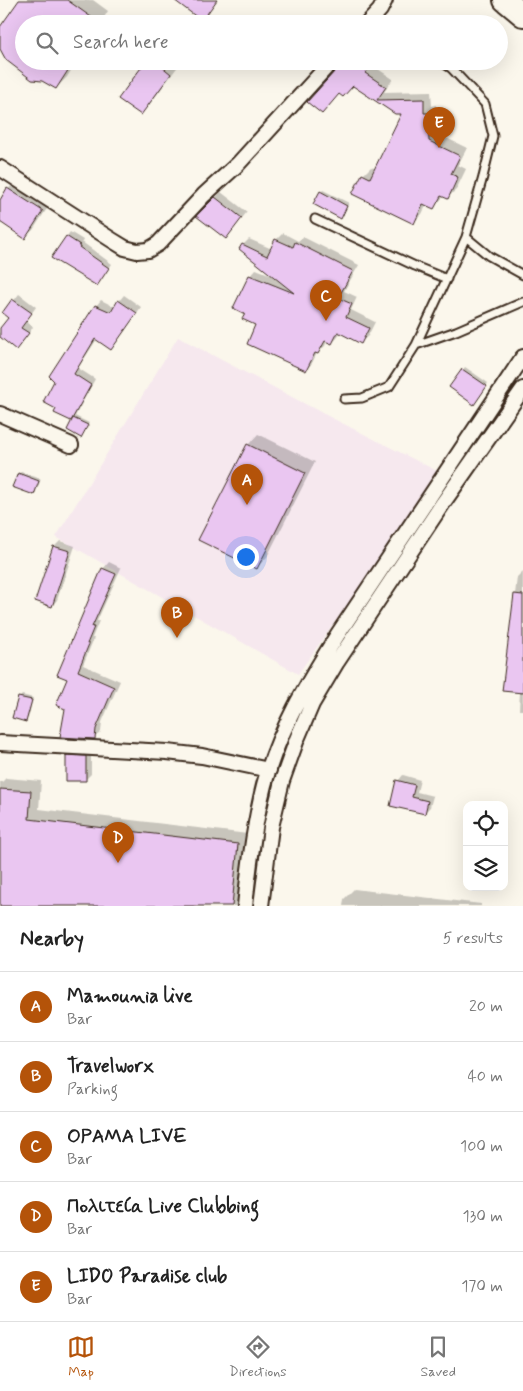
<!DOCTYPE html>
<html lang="en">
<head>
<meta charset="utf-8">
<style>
  body { margin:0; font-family:Mynerve,sans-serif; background:#f6f6f6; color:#222 }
  .controls { position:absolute; right:15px; bottom:15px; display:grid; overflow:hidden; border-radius:10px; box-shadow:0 5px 20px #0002 }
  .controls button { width:45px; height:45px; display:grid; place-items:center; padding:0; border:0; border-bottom:1px solid #e0e0e0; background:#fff; color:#222; font:25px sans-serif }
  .you { position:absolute; left:245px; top:556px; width:18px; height:18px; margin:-12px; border:4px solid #fff; border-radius:50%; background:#1a73e8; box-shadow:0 0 0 8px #1a73e833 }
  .badge { display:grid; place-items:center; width:32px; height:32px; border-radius:50%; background:#b45309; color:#fff; font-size:16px; font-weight:700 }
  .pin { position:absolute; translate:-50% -41px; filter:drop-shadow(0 1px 2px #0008) }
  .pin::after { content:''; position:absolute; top:26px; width:18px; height:15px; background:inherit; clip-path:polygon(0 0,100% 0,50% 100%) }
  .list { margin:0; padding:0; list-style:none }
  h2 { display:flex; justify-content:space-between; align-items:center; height:65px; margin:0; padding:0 20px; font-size:21px }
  h2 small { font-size:16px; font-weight:400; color:#767676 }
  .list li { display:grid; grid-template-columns:32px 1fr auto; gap:15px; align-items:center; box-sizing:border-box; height:70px; padding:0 20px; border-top:1px solid #e0e0e0 }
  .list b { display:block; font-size:19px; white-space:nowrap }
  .list p { margin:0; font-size:16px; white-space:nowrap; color:#767676 }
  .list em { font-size:16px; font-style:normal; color:#767676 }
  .icon { flex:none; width:28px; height:28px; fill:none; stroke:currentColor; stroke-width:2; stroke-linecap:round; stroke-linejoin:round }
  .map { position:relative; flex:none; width:523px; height:906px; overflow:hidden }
  .search { position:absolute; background:#fff; box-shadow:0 5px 20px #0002; left:15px; right:15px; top:15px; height:55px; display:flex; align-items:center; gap:12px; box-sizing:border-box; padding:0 18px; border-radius:28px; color:#767676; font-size:19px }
  .sheet { height:415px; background:#fff }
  nav { display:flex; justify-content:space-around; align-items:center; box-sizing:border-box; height:70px; border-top:1px solid #e0e0e0; background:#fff; font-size:14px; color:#767676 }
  nav a { display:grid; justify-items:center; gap:2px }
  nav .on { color:#b45309 }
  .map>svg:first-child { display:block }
</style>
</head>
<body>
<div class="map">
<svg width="523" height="906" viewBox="0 0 523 906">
  <rect width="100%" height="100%" fill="#fbf7ec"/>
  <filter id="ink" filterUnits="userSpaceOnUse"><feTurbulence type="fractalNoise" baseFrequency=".02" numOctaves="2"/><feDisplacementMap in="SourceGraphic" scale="10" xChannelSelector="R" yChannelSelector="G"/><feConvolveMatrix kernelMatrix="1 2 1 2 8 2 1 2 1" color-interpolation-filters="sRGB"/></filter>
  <g filter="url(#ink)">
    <path fill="#f6e8ee" d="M178 337 328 416 441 473 298 674 56 537Z"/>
    <path fill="#0003" d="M20 0H93L108 11 100 24H24V61H77L67 77 56 88 0 49V29Z
      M148 61H174L179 65 149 105 141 114Z
      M372 65 393 79 384 92 431 91 432 106 436 105V133L467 148 458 165 466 169 456 190 447 198 444 196 434 207 427 204 422 214 414 222 363 175 371 167 376 169 403 112 395 113 354 85 340 93 322 113 308 102Z
      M16 182 50 204 33 230 25 237 2 222 0 225V202L8 189Z
      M323 190 349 203 343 215 321 192Z
      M221 192 247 212 231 232 198 216Z
      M70 232 83 240 82 242 112 264 97 285 53 258 67 236Z
      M283 233 298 241 303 237 359 265 344 291 357 297 351 310 375 322 368 336 361 342 340 332 338 337 332 343 327 341 325 346 317 353 312 363 306 370 246 313 250 276 256 269 274 276 243 245 249 239 272 249 276 240Z
      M19 294 36 307 26 321 33 327 22 343 0 336V330L10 317 4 313Z
      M124 295 141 307 116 343 111 349 97 339 78 368 95 379 75 416 89 423 81 436 68 430 75 416 71 420 56 412 96 306 101 300 115 307 119 301Z
      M465 367 488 383 477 401 463 370Z
      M258 434 315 462 267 557 256 568 248 445Z
      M21 472 41 479 36 491 34 494 19 474Z
      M60 541 75 546 57 600 52 606 54 547Z
      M109 562 121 568 97 621H99L92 638H94L83 665 120 681 102 722 101 732 94 738 66 708 69 679 103 569Z
      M523 571V710H519L520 691 504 690 517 577Z
      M22 695 33 698 28 718 26 720 19 698Z
      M72 750 91 751V774L85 780 67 756Z
      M403 775 420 780 417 792 433 796 430 807 424 813 398 781Z
      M6 778 41 781 39 809 248 834 240 906H0V782H2Z
      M354 889 481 904V906H343L344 899Z"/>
    <path fill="#eac6f1" stroke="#3b2a1e" d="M19 0H67L101 24H24V61H74L56 89 42 81 32 80 6 60 0 49V27Z
      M174 0H217L202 21Z
      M146 61H155L171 74 141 115 118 99Z
      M344 61H376L365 73 386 87 377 100 424 99V113H428L429 141 460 156 451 174 458 177 448 199 441 196 434 209 423 204 414 224 352 194 362 174 370 178 401 114H395L353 86 343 97 339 94 322 114 307 102Z
      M7 188 43 211 25 239 0 222V200Z
      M320 191 347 206 341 219 313 204Z
      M215 197 242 218 226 239 196 216Z
      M66 236 80 245 79 247 109 268 97 286 51 258Z
      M275 239 293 247 295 242 353 271 338 298 352 304 346 317 369 328 361 344 338 332 332 344 325 341 318 354 315 353 306 371 247 344 255 325 242 319 245 314 233 308 249 275 294 293 239 249 242 244 267 256Z
      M12 299 32 313 21 328 29 333 16 350 0 337V328L8 318 2 313Z
      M118 300 137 313 111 350 95 339 74 374 91 385 71 421 54 413 56 409 43 402 54 381 49 376 95 305 111 312Z
      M462 369 487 386 474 405 449 387Z
      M73 418 88 425 81 438 67 430Z
      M247 444 305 473 257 569 198 540Z
      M18 473 39 481 34 495 12 487Z
      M53 546 70 551 52 607 35 601Z
      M102 568 116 574 92 627H94L87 644H89L78 671 114 687 96 729 95 739 60 737 65 709 56 705 67 679 57 675Z
      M514 594 523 595V693L502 691Z
      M18 697 32 700 26 722 12 718Z
      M66 755 86 756V781H66Z
      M396 780 415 785 412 797 428 801 425 814 390 806Z
      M0 789 31 791 29 819 238 844 232 906H0Z"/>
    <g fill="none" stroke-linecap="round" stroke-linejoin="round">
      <defs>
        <path id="service" d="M315 219 415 266 447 279
          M466 237 489 256 523 275
          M416 345 456 331 523 302
          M344 399 362 398 389 387 416 345 466 237 483 177 493 136 485 104 451 68 440 61"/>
        <path id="minor" d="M367 24 380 10 385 0
          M0 168 112 240 125 248 137 251 148 250 158 244 204 195 238 164 332 61
          M0 414 71 445
          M0 743 167 752 202 756 269 770
          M245 906C249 866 254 824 264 785 278 731 308 682 338 634L523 357
          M261 906 271 827 282 781 297 739 312 704 337 662 443 503 523 389"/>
        <path id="primary" d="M505 0 523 15"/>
      </defs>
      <use href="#service" stroke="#3b2a1e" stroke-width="11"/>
      <use href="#minor" stroke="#3b2a1e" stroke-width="18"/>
      <use href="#primary" stroke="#3b2a1e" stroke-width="26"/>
      <use href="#service" stroke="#fbf7ec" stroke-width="7"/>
      <use href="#minor" stroke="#fbf7ec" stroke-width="14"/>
      <use href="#primary" stroke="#fbf7ec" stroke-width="22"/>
    </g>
  </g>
</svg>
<div class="controls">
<button><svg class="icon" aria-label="locate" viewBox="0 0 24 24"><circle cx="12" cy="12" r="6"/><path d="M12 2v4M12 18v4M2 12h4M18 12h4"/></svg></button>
<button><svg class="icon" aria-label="layers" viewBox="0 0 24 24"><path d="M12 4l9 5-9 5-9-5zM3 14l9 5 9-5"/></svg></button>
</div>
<div class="you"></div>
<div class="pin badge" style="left:247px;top:505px">A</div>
<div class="pin badge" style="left:177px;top:638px">B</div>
<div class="pin badge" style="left:326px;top:321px">C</div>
<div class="pin badge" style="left:118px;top:863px">D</div>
<div class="pin badge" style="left:439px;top:148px">E</div>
<div class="search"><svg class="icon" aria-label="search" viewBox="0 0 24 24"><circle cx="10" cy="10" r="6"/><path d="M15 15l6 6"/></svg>Search here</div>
</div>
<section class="sheet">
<h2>Nearby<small>5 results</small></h2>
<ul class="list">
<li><span class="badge">A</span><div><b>Mamounia live</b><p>Bar</p></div><em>20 m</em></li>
<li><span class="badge">B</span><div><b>Travelworx</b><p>Parking</p></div><em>40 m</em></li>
<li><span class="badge">C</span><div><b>ΟΡΑΜΑ LIVE</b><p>Bar</p></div><em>100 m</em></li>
<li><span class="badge">D</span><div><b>Πολιτεία Live Clubbing</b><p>Bar</p></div><em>130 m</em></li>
<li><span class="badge">E</span><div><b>LIDO Paradise club</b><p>Bar</p></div><em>170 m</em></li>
</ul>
</section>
<nav>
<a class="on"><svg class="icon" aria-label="map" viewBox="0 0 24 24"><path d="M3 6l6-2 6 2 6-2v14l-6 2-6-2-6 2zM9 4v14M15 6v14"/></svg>Map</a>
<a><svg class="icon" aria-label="directions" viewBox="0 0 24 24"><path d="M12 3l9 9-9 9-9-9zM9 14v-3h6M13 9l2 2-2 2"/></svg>Directions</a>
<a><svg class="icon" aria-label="saved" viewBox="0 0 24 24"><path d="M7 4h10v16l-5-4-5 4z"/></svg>Saved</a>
</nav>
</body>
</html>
